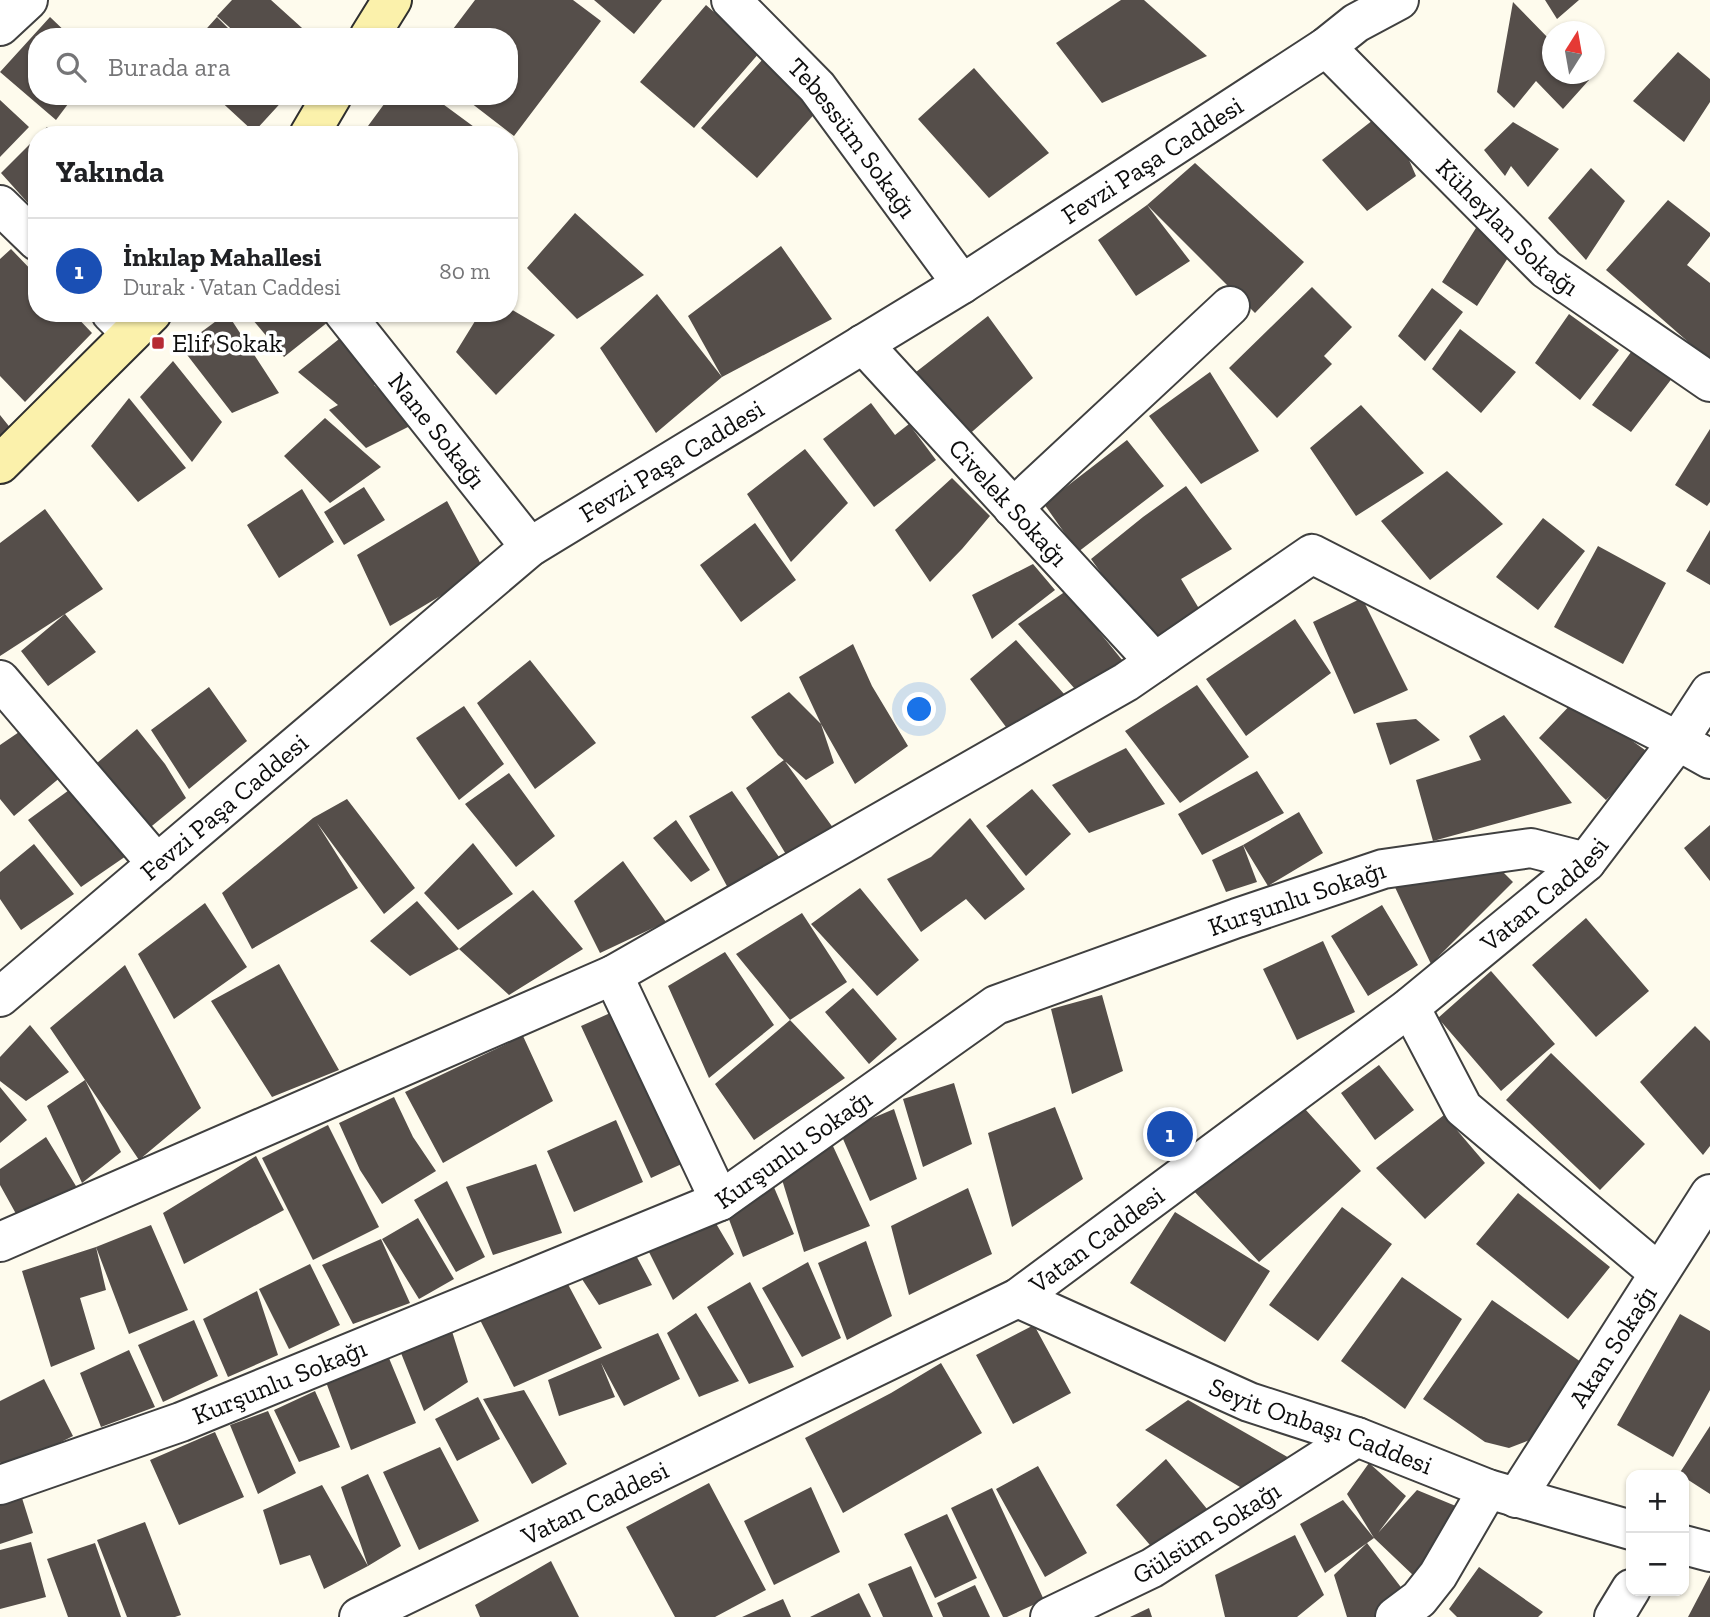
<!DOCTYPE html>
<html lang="tr">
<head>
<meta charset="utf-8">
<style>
  body { margin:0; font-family:"Zilla Slab",serif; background:#f2f2f2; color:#202124 }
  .controls { position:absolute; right:21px; bottom:21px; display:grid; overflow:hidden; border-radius:14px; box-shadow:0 2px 5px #0004 }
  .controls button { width:63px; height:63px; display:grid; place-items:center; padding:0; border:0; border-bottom:2px solid #e0e0e0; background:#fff; color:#202124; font:35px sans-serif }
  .compass { position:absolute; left:1542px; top:21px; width:63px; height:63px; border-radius:50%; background:#fff; box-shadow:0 2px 5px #0004; rotate:11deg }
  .you { position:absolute; left:920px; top:710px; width:24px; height:24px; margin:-18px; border:5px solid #fff; border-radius:50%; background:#1a73e8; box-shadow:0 0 0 10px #1a73e833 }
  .badge { display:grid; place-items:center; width:46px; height:46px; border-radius:50%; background:#1a73e8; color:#fff; font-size:23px; font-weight:700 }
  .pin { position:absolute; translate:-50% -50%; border:4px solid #fff; box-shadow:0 2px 7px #0006 }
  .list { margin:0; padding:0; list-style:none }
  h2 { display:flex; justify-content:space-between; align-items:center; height:91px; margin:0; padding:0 28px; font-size:30px }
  h2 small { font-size:23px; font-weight:400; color:#757577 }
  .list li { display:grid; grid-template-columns:46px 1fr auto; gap:21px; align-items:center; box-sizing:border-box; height:105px; padding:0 28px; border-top:2px solid #e0e0e0 }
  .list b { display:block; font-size:26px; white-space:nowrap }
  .list p { margin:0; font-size:23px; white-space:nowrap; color:#757577 }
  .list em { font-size:23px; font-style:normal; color:#757577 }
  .icon { flex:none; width:38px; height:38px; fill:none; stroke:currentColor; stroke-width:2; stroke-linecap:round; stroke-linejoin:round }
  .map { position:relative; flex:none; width:1710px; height:1617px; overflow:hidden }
  .search { position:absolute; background:#fff; box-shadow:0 2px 5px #0004; left:28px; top:28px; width:490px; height:77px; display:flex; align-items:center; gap:18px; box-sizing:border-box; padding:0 24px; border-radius:28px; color:#757577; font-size:26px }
  .panel { position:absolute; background:#fff; box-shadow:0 2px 5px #0004; left:28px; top:126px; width:490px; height:196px; border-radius:28px }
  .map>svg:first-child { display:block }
</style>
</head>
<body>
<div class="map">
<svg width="1710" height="1617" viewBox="0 0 1710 1617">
  <rect width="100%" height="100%" fill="#fefbed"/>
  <path fill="#554e4a" d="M232 0H271L312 37H240L217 16Z
    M475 0H573L601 21 514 136 462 96H509V37H447Z
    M594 0H662L634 34Z
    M1121 0H1144L1207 56 1102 103 1056 43Z
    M1545 0H1579L1557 19Z
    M1513 2 1552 42V74H1583L1589 80 1563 109 1536 81 1514 108 1497 92Z
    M706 5 760 52 694 128 640 82Z
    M50 17 71 37H37V96H74L56 120 0 72Z
    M217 17 237 37H199Z
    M1678 52 1710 79V102L1684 142 1633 101Z
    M763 59 819 109 757 178 701 128Z
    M974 68 1049 153 989 198 918 119Z
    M215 96H287L254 132Z
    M390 96H432L485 135H380L368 126Z
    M0 100 29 127 0 157Z
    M1387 109 1416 176 1367 211 1322 160Z
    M1513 122 1559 149 1528 187 1511 166 1505 176 1484 150Z
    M47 127 54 135H39Z
    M37 137V213L1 173Z
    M1195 163 1304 262 1255 313 1147 205 1190 261 1136 296 1098 240 1147 205Z
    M1591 168 1625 201 1586 260 1548 218Z
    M1668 200 1710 233V236L1687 265 1710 283V361L1606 270Z
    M575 213 644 275 577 319 527 268Z
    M1481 220 1515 247 1477 306 1442 282Z
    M781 246 832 319 722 377 656 433 600 348 657 294 722 377 688 316Z
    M11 249 37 276V313H73L92 333 25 402 0 376V259Z
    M1312 287 1352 327 1324 356 1332 364 1277 418 1229 368Z
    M1432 288 1463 312 1425 361 1398 336Z
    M509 308 555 335 496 395 456 352 480 313H509Z
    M227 313 279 393 232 413 181 347Z
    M247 313H330L333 318 284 357Z
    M1569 314 1619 350 1580 400 1535 363Z
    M988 316 1033 378 965 438 916 372Z
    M1460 329 1516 372 1481 413 1432 369Z
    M344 335 384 379 374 385 416 423 366 448 329 410 338 405 298 372Z
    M1634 348 1673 377 1631 432 1592 405Z
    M173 361 222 422 192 462 140 397Z
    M1210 372 1259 451 1201 484 1149 416Z
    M129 398 186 468 138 502 91 446Z
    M871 403 895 435 909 424 936 460 874 507 823 439Z
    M1361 405 1424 473 1356 516 1310 448Z
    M0 415 12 430 0 439Z
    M325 418 381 467 330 503 284 456Z
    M1710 429V502L1707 506 1675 485Z
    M1127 440 1164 486 1078 552 1044 504Z
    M805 449 848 503 791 562 747 494Z
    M1447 471 1503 524 1430 580 1381 521Z
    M952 478 990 516 962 549 930 582 895 530Z
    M1186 486 1232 549 1181 579 1209 625 1162 658 1091 559 1143 517Z
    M364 487 385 520 344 545 324 512Z
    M302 489 334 542 279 578 247 525Z
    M447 501 484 570 390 626 357 555Z
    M45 509 103 589 65 614 96 652 48 686 21 651 65 614 0 656V543Z
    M1543 518 1585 551 1538 610 1496 577Z
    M755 523 796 580 741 622 700 565Z
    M1710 530V585L1686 571Z
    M1598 546 1666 583 1623 664 1554 627Z
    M1033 564 1055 590 992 639 972 595Z
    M1066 591 1127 666 1082 697 1018 624Z
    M1362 598 1408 690 1354 714 1313 622Z
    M1295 619 1331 673 1246 736 1206 679Z
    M1016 640 1073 704 1012 735 970 679Z
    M853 644 872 686 908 746 855 784 821 724 834 763 806 780 778 755 751 717 789 692 821 724 799 677Z
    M530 660 596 743 535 789 477 703Z
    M1197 685 1249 757 1180 803 1125 731Z
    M209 687 247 741 189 789 151 730Z
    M1575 700 1652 755 1606 800 1539 738Z
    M464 706 504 764 459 800 416 738Z
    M1504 715 1572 803 1433 841 1416 780 1481 760 1469 736Z
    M1416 719 1440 740 1390 765 1376 723Z
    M25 728 62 776 14 816 0 799V745Z
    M137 729 165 764 186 798 147 830 97 763Z
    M1126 748 1165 804 1089 833 1052 785Z
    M784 760 839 836 790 861 746 788Z
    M1257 771 1284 813 1202 855 1178 814Z
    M509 773 555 836 516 867 465 804Z
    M76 785 129 854 81 887 28 820Z
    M1032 789 1071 834 1026 876 986 826Z
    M732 791 784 864 728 888 689 816Z
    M347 799 415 888 384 914 317 823 358 888 252 949 222 893 313 818Z
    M1299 812 1323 853 1268 886 1243 845Z
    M970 818 1025 889 985 920 966 899 921 932 887 879 931 857Z
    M676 820 710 870 691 882 653 838Z
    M1710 825V881L1684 848Z
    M473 843 513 894 458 930 424 893Z
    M34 844 74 894 21 930 0 899V872Z
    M1243 845 1257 882 1226 892 1212 860Z
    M623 861 666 922 600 953 574 901Z
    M1499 868 1513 882 1431 964 1393 883Z
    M860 888 919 960 877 996 811 924Z
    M533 890 583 949 509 995 459 949Z
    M417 901 459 949 410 976 370 941Z
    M205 903 247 967 174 1019 138 954Z
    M1382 905 1418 965 1368 996 1331 936Z
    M802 913 847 982 790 1020 736 954Z
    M1586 918 1649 991 1596 1037 1532 965Z
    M1323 941 1355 1012 1297 1040 1263 969Z
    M725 952 774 1025 709 1078 668 986Z
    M279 964 339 1070 272 1097 211 1001Z
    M125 965 201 1108 139 1160 50 1028Z
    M1491 971 1555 1044 1501 1091 1438 1018Z
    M853 988 897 1039 869 1064 825 1012Z
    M1102 995 1123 1071 1072 1094 1051 1009Z
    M626 1006 697 1157 651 1178 581 1026Z
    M790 1020 845 1078 754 1140 715 1084Z
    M30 1025 69 1072 26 1101 0 1081V1057Z
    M1695 1026 1710 1041V1146L1703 1155 1640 1082Z
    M523 1036 553 1101 443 1163 405 1092Z
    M1551 1053 1645 1144 1600 1190 1506 1100Z
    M1379 1065 1414 1110 1375 1140 1341 1093Z
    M85 1080 121 1152 82 1183 47 1106Z
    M954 1083 972 1144 923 1167 903 1099Z
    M0 1087 27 1120 0 1143Z
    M394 1097 413 1137 436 1171 382 1204 360 1170 339 1123Z
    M1296 1099 1361 1171 1259 1262 1193 1190Z
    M1055 1107 1083 1179 1012 1227 988 1133Z
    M894 1109 917 1179 870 1201 840 1132Z
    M1444 1115 1485 1163 1425 1219 1376 1168Z
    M616 1120 643 1182 574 1212 547 1151Z
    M328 1125 379 1227 313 1260 262 1158Z
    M46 1137 79 1191 20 1221 0 1185V1169Z
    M832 1144 870 1226 804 1252 780 1173Z
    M256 1156 284 1210 184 1264 163 1213Z
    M536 1164 562 1233 493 1255 466 1187Z
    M770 1178 794 1234 743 1257 727 1214Z
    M447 1181 485 1257 456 1272 414 1200Z
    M968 1188 992 1254 909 1295 891 1226Z
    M1518 1193 1610 1267 1568 1319 1476 1244Z
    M1342 1207 1392 1244 1318 1341 1269 1305Z
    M1175 1212 1270 1271 1225 1342 1130 1283Z
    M711 1215 734 1254 673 1300 644 1242Z
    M418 1218 454 1279 419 1299 382 1239Z
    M151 1225 188 1310 129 1334 96 1247Z
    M381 1239 410 1303 353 1324 322 1265Z
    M866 1241 892 1316 847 1340 818 1263Z
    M96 1247 106 1290 80 1298 95 1349 51 1367 22 1271Z
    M632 1248 652 1285 599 1305 576 1270Z
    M808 1262 841 1338 802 1357 762 1288Z
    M310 1264 340 1325 289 1349 259 1289Z
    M563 1275 602 1348 514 1387 478 1316Z
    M1402 1277 1462 1319 1405 1409 1341 1361Z
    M750 1282 794 1367 749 1384 707 1307Z
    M257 1291 278 1355 228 1377 203 1319Z
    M1492 1300 1591 1369 1545 1434 1509 1448 1485 1442 1423 1399Z
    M696 1313 739 1381 699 1397 667 1333Z
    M1680 1314 1710 1331V1390L1673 1457 1617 1425Z
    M194 1320 218 1376 163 1402 138 1345Z
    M450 1325 468 1382 424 1411 399 1348Z
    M1034 1325 1071 1393 1013 1424 976 1355Z
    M658 1333 680 1379 624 1406 601 1363 615 1397 559 1416 548 1380Z
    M129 1350 155 1407 101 1427 80 1373Z
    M386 1351 416 1423 351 1450 326 1382Z
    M941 1363 982 1433 843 1513 805 1438 891 1393Z
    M44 1379 73 1436 4 1471 0 1462V1401Z
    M524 1390 567 1464 532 1484 483 1399Z
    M315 1391 340 1447 299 1462 274 1410Z
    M478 1397 500 1439 457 1461 435 1419Z
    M1188 1400 1291 1459 1250 1493 1145 1430Z
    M268 1411 296 1473 258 1494 230 1425Z
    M1710 1426V1494L1679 1474Z
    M215 1432 244 1497 179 1525 150 1460Z
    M440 1447 479 1521 419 1550 383 1472Z
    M1166 1459 1212 1515 1155 1551 1116 1505Z
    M1369 1463 1406 1496 1378 1533 1417 1490 1463 1509 1415 1577 1374 1538 1347 1494Z
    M1038 1466 1087 1553 1045 1577 996 1489Z
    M368 1474 401 1546 368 1566 341 1487Z
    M709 1483 766 1590 715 1617H675L626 1527Z
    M322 1485 368 1566 324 1589 310 1555 280 1565 263 1510Z
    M811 1487 840 1552 774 1585 744 1521Z
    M992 1488 1044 1600 1007 1617H1003L951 1508Z
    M22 1498 33 1533 0 1544V1505Z
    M1343 1500 1374 1538 1367 1543 1410 1599 1380 1617H1347L1334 1575 1367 1543 1325 1573 1300 1524Z
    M947 1514 977 1578 935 1598 904 1534Z
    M145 1522 181 1615 175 1617H127L97 1540Z
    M1295 1535 1324 1595 1297 1617H1225L1215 1575Z
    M31 1542 46 1597 0 1609V1550Z
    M95 1543 121 1617H68L47 1559Z
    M551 1561 579 1617H480L475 1605Z
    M911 1566 933 1617H883L868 1584Z
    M1479 1567 1543 1612 1538 1617H1457L1449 1609Z
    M1710 1575V1617H1688Z
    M975 1585 990 1617H943L937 1603Z
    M859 1593 871 1617H810Z
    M783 1599 791 1617H742Z
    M1149 1608 1152 1617H1130Z"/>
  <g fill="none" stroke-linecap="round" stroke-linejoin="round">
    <defs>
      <g id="street">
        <path id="s1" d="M731 0 817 87 962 284"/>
        <path d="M0 26 28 0"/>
        <path id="s2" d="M1326 47 1546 269 1710 382"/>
        <path d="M0 205 37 241"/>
        <path d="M111 313 131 333"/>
        <path id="s3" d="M344 313 530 547"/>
        <path id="s4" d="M863 344 1155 662"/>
        <path d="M1013 508 1230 306"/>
        <path d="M0 680 157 864"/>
        <path d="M613 975 720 1201"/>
        <path id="s5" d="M0 997 530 547 962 284 1326 47 1356 23 1399 0"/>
        <path d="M1410 1007 1463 1108 1659 1273"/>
        <path d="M0 1242 613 975 1126 682 1312 554 1678 741 1710 759"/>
        <path id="s6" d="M1018 1298 1249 1402 1357 1437 1488 1489 1631 1530"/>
        <path id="s7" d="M0 1485 181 1422 720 1201 996 1005 1237 918 1383 869 1531 848 1586 862"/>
        <path id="s8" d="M1516 1498 1710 1194"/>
        <path d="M1684 1545 1710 1552"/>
        <path id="s9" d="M359 1617 1018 1298 1410 1007 1586 862 1678 741 1710 692"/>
        <path id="s10" d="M1050 1617 1152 1568 1357 1437"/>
        <path d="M1395 1617 1419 1599 1438 1575 1488 1489"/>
        <path d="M1614 1617 1631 1589"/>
      </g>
      <path id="secondary" d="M369 37 392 0
        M309 135 332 96
        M0 464 152 313"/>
    </defs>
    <use href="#street" stroke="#404040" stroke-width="42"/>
    <use href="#secondary" stroke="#2f2f2f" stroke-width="42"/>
    <use href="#street" stroke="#fff" stroke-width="38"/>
    <use href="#secondary" stroke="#fbf1ab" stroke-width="38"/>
  </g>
  <rect fill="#b62b34" stroke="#fff" stroke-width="2.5" x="151" y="336" width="14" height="14" rx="3.5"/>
  <g text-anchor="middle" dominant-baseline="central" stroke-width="7" stroke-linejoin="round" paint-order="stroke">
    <g font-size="26" fill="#0d0d0d" stroke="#fff">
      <text stroke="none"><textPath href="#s1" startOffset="184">Tebessüm Sokağı</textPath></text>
      <text stroke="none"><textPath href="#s5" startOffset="1428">Fevzi Paşa Caddesi</textPath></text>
      <text stroke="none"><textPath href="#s2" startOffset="256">Küheylan Sokağı</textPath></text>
      <text stroke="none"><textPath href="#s3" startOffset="150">Nane Sokağı</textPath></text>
      <text stroke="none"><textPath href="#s5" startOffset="861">Fevzi Paşa Caddesi</textPath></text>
      <text stroke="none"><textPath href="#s4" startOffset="215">Civelek Sokağı</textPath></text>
      <text stroke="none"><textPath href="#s5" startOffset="294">Fevzi Paşa Caddesi</textPath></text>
      <text stroke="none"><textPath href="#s9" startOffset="1396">Vatan Caddesi</textPath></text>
      <text stroke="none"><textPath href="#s7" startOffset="1432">Kurşunlu Sokağı</textPath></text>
      <text stroke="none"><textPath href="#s7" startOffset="864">Kurşunlu Sokağı</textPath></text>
      <text stroke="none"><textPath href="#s9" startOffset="830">Vatan Caddesi</textPath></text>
      <text stroke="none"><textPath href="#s8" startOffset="180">Akan Sokağı</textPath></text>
      <text stroke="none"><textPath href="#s7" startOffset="298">Kurşunlu Sokağı</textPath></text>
      <text stroke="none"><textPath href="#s6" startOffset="329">Seyit Onbaşı Caddesi</textPath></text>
      <text stroke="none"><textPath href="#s9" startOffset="262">Vatan Caddesi</textPath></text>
      <text stroke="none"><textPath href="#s10" startOffset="178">Gülsüm Sokağı</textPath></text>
    </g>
    <g font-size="26" fill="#0d0d0d" stroke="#fff" text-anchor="start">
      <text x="172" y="343">Elif Sokak</text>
    </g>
  </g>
</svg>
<div class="controls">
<button>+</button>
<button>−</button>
</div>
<svg class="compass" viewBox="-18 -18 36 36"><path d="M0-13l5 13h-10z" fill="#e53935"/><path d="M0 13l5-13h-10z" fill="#757577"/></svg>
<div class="you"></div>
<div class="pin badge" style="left:1170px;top:1134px;background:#1a4fb4">1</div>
<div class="search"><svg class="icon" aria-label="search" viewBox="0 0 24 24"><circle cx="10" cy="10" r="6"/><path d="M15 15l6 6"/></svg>Burada ara</div>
<section class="panel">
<h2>Yakında<small></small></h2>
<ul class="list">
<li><span class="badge" style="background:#1a4fb4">1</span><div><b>İnkılap Mahallesi</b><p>Durak · Vatan Caddesi</p></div><em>80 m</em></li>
</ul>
</section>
</div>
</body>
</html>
